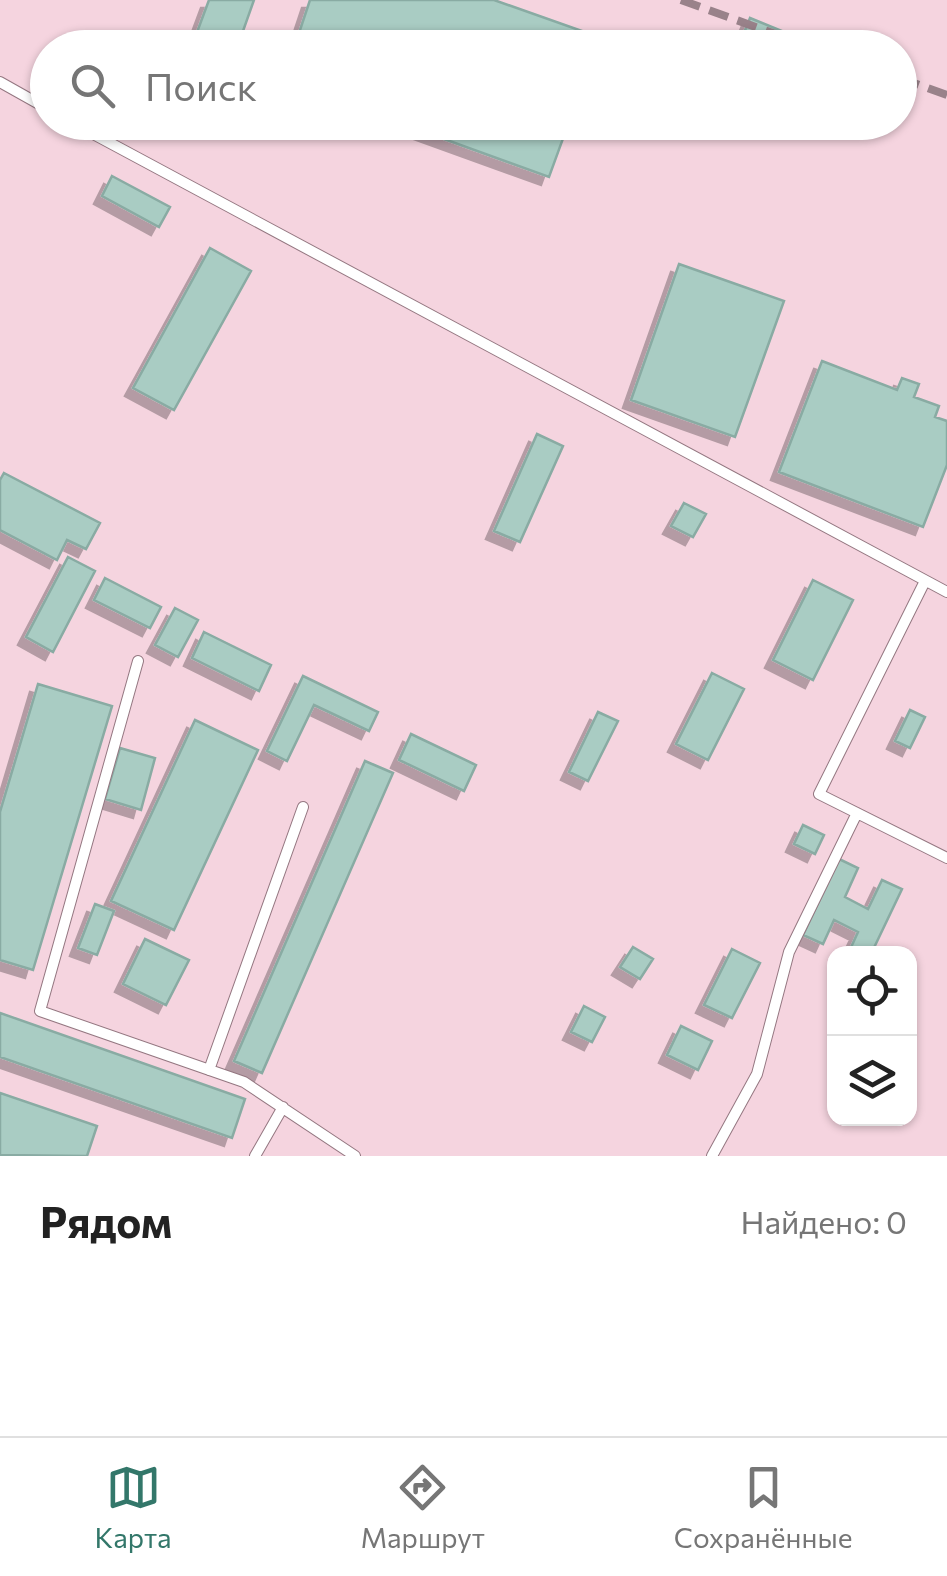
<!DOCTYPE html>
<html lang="ru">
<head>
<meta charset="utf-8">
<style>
  body { margin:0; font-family:Commissioner,sans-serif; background:#f2f2f2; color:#222 }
  .controls { position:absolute; right:30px; bottom:30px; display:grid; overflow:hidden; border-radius:20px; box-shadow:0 2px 8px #0004 }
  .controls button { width:90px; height:90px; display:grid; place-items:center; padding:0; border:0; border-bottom:2px solid #e0e0e0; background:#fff; color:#222; font:50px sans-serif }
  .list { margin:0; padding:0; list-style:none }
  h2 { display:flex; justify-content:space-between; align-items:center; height:130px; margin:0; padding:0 40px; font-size:42px }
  h2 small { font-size:32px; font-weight:400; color:#767676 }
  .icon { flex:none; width:55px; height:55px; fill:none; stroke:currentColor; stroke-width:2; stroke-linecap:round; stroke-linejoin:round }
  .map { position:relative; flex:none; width:947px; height:1156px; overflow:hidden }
  .search { position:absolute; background:#fff; box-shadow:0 2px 8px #0004; left:30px; right:30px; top:30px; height:110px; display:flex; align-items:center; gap:25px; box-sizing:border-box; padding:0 35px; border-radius:55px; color:#767676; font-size:38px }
  .sheet { height:280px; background:#fff }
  nav { display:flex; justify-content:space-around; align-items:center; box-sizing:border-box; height:140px; border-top:2px solid #e0e0e0; background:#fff; font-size:28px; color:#767676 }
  nav a { display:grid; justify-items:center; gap:5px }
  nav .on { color:#33776a }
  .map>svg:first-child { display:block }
</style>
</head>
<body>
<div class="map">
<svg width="947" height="1156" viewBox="0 0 947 1156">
  <defs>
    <filter id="shadow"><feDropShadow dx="-8" dy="8" stdDeviation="0" flood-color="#0004"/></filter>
  </defs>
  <rect width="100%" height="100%" fill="#f5d4df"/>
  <path fill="#a9ccc3" stroke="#89aba3" stroke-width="2.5" filter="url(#shadow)" d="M209 0H254L237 48H205L193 43Z
    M310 0H494L599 37 595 48H294Z
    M750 18 823 48H738Z
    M397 122H569L549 177Z
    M112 176 170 207 159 227 102 196Z
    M210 248 251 271 174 410 133 388Z
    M679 264 784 301 735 437 631 400Z
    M822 361 897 390 902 378 919 384 914 397 939 406 935 417 947 421V465L923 527 779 472Z
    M537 434 563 446 520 542 494 531Z
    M4 473 100 523 86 549 67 540 57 560 0 530V480Z
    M684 503 706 514 693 537 671 526Z
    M68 557 95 571 53 652 26 637Z
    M105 578 161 607 150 628 94 600Z
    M813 580 853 600 813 680 773 660Z
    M175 608 198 620 178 657 155 645Z
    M204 632 271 665 259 691 192 658Z
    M712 673 744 689 708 760 676 744Z
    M303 676 378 712 369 731 314 705 287 761 267 751Z
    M38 684 112 706 33 970 0 960V812Z
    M910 710 925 717 910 748 895 741Z
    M598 712 618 721 588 781 569 772Z
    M195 720 258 750 174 930 111 901Z
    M411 734 476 765 464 791 399 760Z
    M120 748 155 758 141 810 105 799Z
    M365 761 393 773 262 1073 234 1061Z
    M803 825 824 835 815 854 794 844Z
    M839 859 858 868 845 897 868 909 882 880 902 889 871 954H848L858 932 834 920 823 944 803 935Z
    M95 904 114 911 97 955 78 948Z
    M145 939 189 960 166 1005 123 984Z
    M633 947 653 959 640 979 620 967Z
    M732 949 760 963 732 1018 704 1005Z
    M584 1006 605 1017 592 1042 571 1032Z
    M0 1013 245 1099 232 1138 0 1057Z
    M681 1026 712 1041 698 1070 667 1055Z
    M0 1093 97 1126 87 1156 0 1155Z"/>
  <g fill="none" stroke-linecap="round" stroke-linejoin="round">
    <defs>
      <path id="lane" d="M0 82 48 109
        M71 122 947 592
        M925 581 819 794 947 858
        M138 661 40 1011 244 1082 355 1156
        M209 1070 303 807
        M255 1156 283 1107
        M712 1156 757 1074 789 952 857 813"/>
    </defs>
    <use href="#lane" stroke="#947781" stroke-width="12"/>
    <use href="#lane" stroke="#fff" stroke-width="10"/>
    <path stroke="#99828a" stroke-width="8" stroke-dasharray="20 10" stroke-linecap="butt" d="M681 0 814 48
      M900 78 947 95"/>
  </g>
</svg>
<div class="controls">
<button><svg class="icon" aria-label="locate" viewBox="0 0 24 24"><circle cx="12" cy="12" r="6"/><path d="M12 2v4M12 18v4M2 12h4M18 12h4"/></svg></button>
<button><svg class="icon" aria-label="layers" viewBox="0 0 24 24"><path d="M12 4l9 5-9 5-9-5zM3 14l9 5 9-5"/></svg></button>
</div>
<div class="search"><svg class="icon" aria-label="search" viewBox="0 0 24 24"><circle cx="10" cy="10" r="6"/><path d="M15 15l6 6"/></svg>Поиск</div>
</div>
<section class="sheet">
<h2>Рядом<small>Найдено: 0</small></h2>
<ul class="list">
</ul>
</section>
<nav>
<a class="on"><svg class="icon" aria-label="map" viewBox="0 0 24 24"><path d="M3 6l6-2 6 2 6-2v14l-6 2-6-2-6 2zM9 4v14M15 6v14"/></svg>Карта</a>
<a><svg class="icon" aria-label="directions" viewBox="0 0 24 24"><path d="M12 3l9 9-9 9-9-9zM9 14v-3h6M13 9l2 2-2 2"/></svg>Маршрут</a>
<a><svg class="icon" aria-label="saved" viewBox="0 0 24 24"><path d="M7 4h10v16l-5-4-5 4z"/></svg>Сохранённые</a>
</nav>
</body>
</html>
